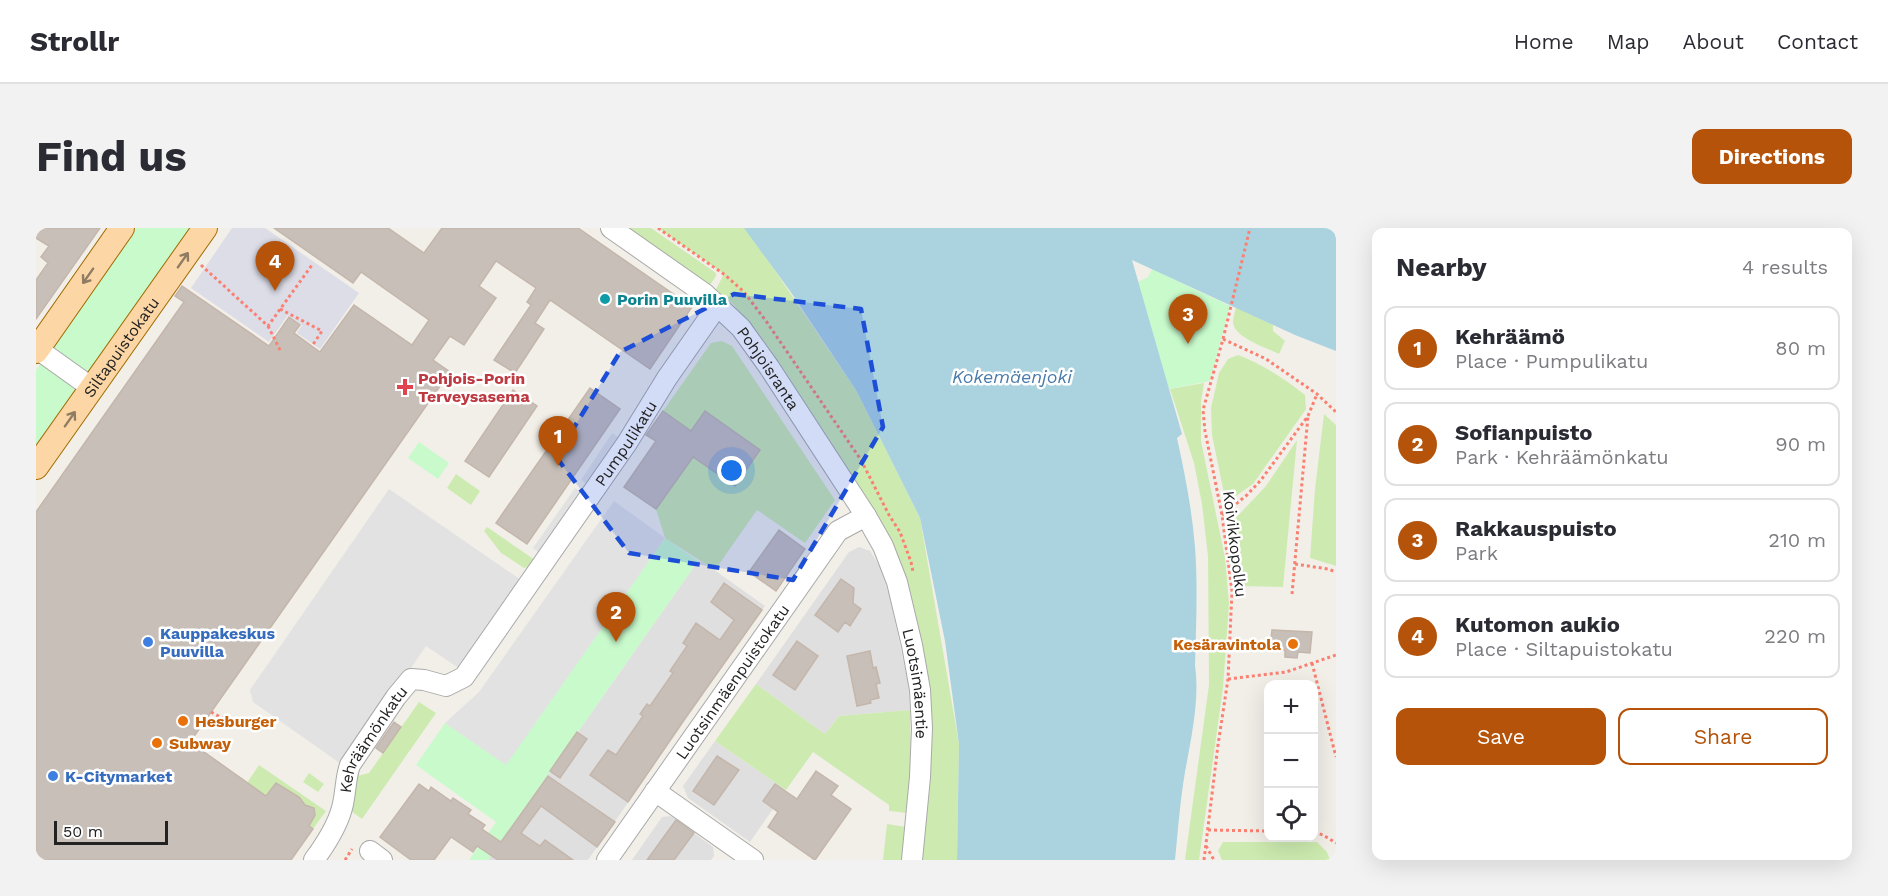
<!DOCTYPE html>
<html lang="en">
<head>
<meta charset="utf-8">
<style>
  body { margin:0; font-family:"Work Sans",sans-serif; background:#f2f2f3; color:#2b2b33 }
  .controls { position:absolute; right:18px; bottom:18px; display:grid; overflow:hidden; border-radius:12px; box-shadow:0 6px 24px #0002 }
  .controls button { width:54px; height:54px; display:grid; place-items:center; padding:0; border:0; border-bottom:2px solid #e1e1e2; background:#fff; color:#2b2b33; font:30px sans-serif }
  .scale { position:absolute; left:18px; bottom:15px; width:114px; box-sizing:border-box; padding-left:6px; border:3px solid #222; border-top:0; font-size:16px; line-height:21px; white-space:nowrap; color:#222; -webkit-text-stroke:4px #fff; paint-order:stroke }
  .you { position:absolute; left:696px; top:243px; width:21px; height:21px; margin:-15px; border:4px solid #fff; border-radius:50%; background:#1a73e8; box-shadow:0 0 0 9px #1a73e833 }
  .badge { display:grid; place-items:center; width:39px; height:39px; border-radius:50%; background:#b45309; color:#fff; font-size:20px; font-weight:700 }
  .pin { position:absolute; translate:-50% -50px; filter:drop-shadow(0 2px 3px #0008) }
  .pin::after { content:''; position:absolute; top:32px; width:21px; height:18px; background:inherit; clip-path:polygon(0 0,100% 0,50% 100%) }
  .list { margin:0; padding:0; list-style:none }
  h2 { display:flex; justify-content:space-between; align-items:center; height:78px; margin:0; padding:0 24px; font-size:26px }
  h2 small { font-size:20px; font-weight:400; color:#7c7c81 }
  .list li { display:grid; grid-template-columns:39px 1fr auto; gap:18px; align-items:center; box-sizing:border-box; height:84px; margin:0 12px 12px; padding:0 12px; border:2px solid #e1e1e2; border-radius:12px }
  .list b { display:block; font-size:22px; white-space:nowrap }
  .list p { margin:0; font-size:20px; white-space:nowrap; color:#7c7c81 }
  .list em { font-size:20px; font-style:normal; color:#7c7c81 }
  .actions { display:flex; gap:12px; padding:18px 24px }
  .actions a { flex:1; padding:14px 0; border:2px solid #b45309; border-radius:12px; text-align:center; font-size:21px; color:#b45309 }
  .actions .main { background:#b45309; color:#fff }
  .icon { flex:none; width:33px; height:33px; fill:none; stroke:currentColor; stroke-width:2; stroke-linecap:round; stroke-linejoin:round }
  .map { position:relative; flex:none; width:1300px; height:632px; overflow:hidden; border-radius:12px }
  header { display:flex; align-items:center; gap:36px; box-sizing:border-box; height:84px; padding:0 30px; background:#fff; border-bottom:2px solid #e1e1e2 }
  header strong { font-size:28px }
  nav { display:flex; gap:33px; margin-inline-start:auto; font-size:21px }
  .intro { display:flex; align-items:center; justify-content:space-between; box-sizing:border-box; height:144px; padding:0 36px }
  h1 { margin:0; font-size:42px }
  .button { padding:15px 27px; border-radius:12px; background:#b45309; color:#fff; font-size:21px; font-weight:700 }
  main { display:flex; gap:36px; padding:0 36px }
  aside { flex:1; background:#fff; border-radius:12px; box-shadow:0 6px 24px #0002 }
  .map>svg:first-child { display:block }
</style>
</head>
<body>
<header>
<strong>Strollr</strong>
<nav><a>Home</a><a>Map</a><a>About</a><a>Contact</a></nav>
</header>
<div class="intro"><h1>Find us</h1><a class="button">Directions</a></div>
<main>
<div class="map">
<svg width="1300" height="632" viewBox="0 0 1300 632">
  <rect width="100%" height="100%" fill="#f2efe9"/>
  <path fill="#e0dfdf" d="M823 319 834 323 844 339 854 369 872 455 874 482 803 488 789 506 720 456 813 324Z
    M662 333 667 334 729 378 552 632H452Z
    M679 513 750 562 714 614 652 570 647 558Z
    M635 588 677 619 678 628 675 632H596L626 589Z"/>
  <path fill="#cdebb0" d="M593 0H615L680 45V48L674 57Z
    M622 0H710L820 162 884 290 923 516 921 632H882L892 481 870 349 844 293 714 98 697 76 679 63 688 46Z
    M1200 79 1237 97V103L1249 113 1243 126C1231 120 1197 109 1197 94 1197 89 1199 84 1200 79Z
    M686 113 696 118 799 272 769 315 721 282 679 342 629 310 620 281 657 229 698 258 724 222 669 183 655 203 627 183 675 115Z
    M1202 127C1226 136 1249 151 1269 167L1270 181 1217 256 1190 275 1176 207 1175 180 1183 145 1192 131Z
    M1168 155 1165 174V213L1189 330 1193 376 1187 460 1163 632H1149L1173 457 1172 328 1166 276 1158 235 1134 161Z
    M1288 186 1300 197V338L1274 330 1279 261Z
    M1261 212 1247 359 1203 358 1195 295 1230 258Z
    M420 246 444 263 435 277 411 260Z
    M451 299 502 334 500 337 488 340 465 325 448 303Z
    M720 456 789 506 803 488 874 482 875 557 871 585 853 583V577L777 524 750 562 679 513Z
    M383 474 400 485 326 591 315 583 321 548 333 545Z
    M223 537 290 583 277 601 211 555Z
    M273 545 288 556 282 564 267 554Z
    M851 596 870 599 867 632H847Z
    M1187 614H1281L1291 624 1294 632H1186L1182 623Z"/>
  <path fill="#c8facc" d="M100 0H156L0 222V142Z
    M1116 41 1194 78 1174 153 1133 161 1102 54 1112 49Z
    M383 214 413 235 402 251 372 230Z
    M629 310 662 333 452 632H433L460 594 380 537 409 495 470 536Z"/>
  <path fill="#e2e2e2" d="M576 205 600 221 519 336 497 320 539 260 548 266 554 258 545 252Z
    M353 261 485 352 424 441 390 418 308 538 217 474 214 462Z
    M578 273 629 310 470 537 409 495 443 464Z"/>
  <path fill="#dddde8" d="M196 0H229L323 65 284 121 261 105 266 97 252 87 233 114 155 60Z"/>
  <path fill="#aad3df" d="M708 0H1300V123L1259 107 1096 32 1146 206 1141 210C1149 246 1156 282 1159 319 1162 358 1160 398 1159 438 1164 471 1155 511 1149 544 1144 573 1142 603 1139 632H921L923 516 909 413 884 290 820 162 754 63Z"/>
  <path fill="#c7bfb8" stroke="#c4b6ab" stroke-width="1.5" d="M0 0H64L0 91V52L12 35 5 29 13 18 0 10Z
    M238 0H352L388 25 406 0H542L656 79 614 141 514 72 499 95 508 101 479 145 458 132 495 77 491 74 500 60 460 33 443 58 460 70 428 117 414 108 397 132 414 144 154 514 230 568 240 555 263 569 269 577 278 580 279 587 273 598 277 601 255 632H0V284L148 74 139 68 146 58 233 118 253 89 264 97 258 105 284 124 318 77 376 117 393 92 325 44 317 55Z
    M554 160 584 181 491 316 460 295Z
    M477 162 501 178 453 249 429 233Z
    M627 183 655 203 669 183 724 222 699 258 657 229 620 281 588 259 620 213 610 207Z
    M743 302 769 321 740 363 713 344Z
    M805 351 818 360 817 375 825 381 814 398 809 394 802 404 779 387Z
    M688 355 726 382 650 489 592 574 554 547 572 522 580 527 607 488 604 486 611 476 614 478 637 445 634 443 651 418 647 415 660 395 684 412 698 392 675 374Z
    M1236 402 1276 404 1274 425 1262 424 1261 430 1249 429V422L1234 421Z
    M761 413 782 428 759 462 737 447Z
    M834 423 837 440 840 439 844 455 840 456 843 470 834 472 835 475 821 478 811 428Z
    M358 494 365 499 347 525 340 520Z
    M541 504 551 511 524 550 514 543Z
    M681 528 703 542 678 577 657 563Z
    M780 543 802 558 795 567 815 581 779 632 732 599 742 584 727 573 739 556 761 571Z
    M512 548 579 594 561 619 505 578 485 605 504 618 509 612 537 632H462L441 618 437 624 415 609 398 632H375L344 609 383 556 393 563 395 559 415 573 417 570 435 582 432 586 449 597 446 601 465 614Z
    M640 592 658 605 638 632H611Z"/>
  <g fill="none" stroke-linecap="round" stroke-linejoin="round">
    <defs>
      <g id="minor">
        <path id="s1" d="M575 0 669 66 705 100 733 139 830 288 847 318 861 354 876 417 884 462 886 500 884 549 876 632"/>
        <path d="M0 120 56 160"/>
        <path d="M619 563 717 632"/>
        <path d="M334 623 346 632"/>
        <path id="s2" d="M278 632C289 617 301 599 306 580 310 566 309 551 314 537L360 469 375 451 388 452 410 458 428 449 591 215 631 150 682 77"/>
        <path id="s3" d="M571 632 802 303 830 288"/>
      </g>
      <g id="major">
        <path d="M0 123 86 0"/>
        <path id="s4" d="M0 239 169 0"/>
      </g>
    </defs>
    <use href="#minor" stroke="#a9a9a9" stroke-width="22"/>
    <use href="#major" stroke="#a06b00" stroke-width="26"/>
    <path stroke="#fa8072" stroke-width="3" stroke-dasharray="3 3" stroke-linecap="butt" d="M622 0 689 47 708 64 730 93 825 232 853 287 864 304 875 334 877 344
      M165 37 232 98 276 37
      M244 81 286 103 276 118
      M232 98 245 124
      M1187 111 1230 131 1281 166 1300 184
      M1186 287 1211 267 1225 252 1272 188 1281 166
      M1259 336 1292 341 1300 344
      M1256 366 1272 188
      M1276 435 1300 529
      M1192 451 1250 444 1300 427
      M175 484 188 491
      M1172 602 1232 603
      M1278 604 1287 607 1300 615
      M1170 618 1178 632
      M309 632 316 621
      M1168 632 1182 517 1192 451 1196 363 1186 287 1169 203 1167 182 1187 111 1214 0"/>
    <use href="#minor" stroke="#fff" stroke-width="20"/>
    <use href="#major" stroke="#fcd6a4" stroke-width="24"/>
  </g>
  <defs><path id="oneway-shaft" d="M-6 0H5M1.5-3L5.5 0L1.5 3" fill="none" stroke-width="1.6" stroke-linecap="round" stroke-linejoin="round" transform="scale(1.5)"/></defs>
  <g stroke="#8f7c63">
    <use href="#oneway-shaft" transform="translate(147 32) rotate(-55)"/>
    <use href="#oneway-shaft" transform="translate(52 48) rotate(125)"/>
    <use href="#oneway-shaft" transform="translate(34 191) rotate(-55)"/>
  </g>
  <path fill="#1d4ed8" fill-opacity="0.2" stroke="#1d4ed8" stroke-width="4.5" stroke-dasharray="12 8" stroke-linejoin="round" d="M698 66 825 81 847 199 757 352 593 325 520 229 584 124Z"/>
  <circle fill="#0f9aa8" stroke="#fff" stroke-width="2" cx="569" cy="71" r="6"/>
  <path fill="#e0444e" stroke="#fff" stroke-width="2" d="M366 150h6v6h6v6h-6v6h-6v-6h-6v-6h6z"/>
  <g fill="#3f7fe0" stroke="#fff" stroke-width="2">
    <circle cx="112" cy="414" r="6"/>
    <circle cx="17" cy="548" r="6"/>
  </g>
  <g fill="#e8710a" stroke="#fff" stroke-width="2">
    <circle cx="1257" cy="416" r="6"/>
    <circle cx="147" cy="493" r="6"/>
    <circle cx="121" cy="515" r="6"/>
  </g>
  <g text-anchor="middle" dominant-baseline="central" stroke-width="5" stroke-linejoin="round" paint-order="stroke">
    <g font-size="16" font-weight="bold" fill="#0d838f" stroke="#fff" text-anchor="start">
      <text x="581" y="71">Porin Puuvilla</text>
    </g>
    <g font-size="16" fill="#222" stroke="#fff">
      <text stroke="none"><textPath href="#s4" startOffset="147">Siltapuistokatu</textPath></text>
      <text stroke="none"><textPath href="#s1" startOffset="213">Pohjoisranta</textPath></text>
      <text stroke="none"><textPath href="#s2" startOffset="549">Pumpulikatu</textPath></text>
      <text transform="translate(1199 316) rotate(83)">Koivikkopolku</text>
      <text stroke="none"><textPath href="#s3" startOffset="218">Luotsinmäenpuistokatu</textPath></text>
      <text stroke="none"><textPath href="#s1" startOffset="567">Luotsimäentie</textPath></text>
      <text stroke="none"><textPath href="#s2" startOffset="136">Kehräämönkatu</textPath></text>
    </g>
    <g font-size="16" font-weight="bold" fill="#be3a42" stroke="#fff" text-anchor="start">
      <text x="382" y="150">Pohjois-Porin<tspan x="382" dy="18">Terveysasema</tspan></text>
    </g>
    <g font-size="16" font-weight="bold" fill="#366cbe" stroke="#fff" text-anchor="start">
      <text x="124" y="405">Kauppakeskus<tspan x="124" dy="18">Puuvilla</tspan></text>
      <text x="29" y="548">K-Citymarket</text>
    </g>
    <g font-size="16" font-weight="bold" fill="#c56008" stroke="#fff" text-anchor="start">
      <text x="1245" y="416" text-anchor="end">Kesäravintola</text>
      <text x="159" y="493">Hesburger</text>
      <text x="133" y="515">Subway</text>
    </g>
    <g font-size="18" font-style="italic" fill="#4a7aab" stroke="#fff">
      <text x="976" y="148">Kokemäenjoki</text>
    </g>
  </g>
</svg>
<div class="controls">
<button>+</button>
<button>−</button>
<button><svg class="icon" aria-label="locate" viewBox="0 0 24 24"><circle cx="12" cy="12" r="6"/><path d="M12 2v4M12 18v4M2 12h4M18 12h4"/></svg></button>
</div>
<div class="scale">50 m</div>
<div class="you"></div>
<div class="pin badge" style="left:522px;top:238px">1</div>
<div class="pin badge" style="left:580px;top:414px">2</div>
<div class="pin badge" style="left:1152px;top:116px">3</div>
<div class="pin badge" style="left:239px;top:63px">4</div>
</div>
<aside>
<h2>Nearby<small>4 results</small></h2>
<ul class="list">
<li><span class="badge">1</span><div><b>Kehräämö</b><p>Place · Pumpulikatu</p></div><em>80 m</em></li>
<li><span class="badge">2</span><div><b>Sofianpuisto</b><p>Park · Kehräämönkatu</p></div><em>90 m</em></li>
<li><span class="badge">3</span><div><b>Rakkauspuisto</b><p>Park</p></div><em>210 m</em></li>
<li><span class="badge">4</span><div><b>Kutomon aukio</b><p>Place · Siltapuistokatu</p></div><em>220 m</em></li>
</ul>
<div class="actions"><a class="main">Save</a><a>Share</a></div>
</aside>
</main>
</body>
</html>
